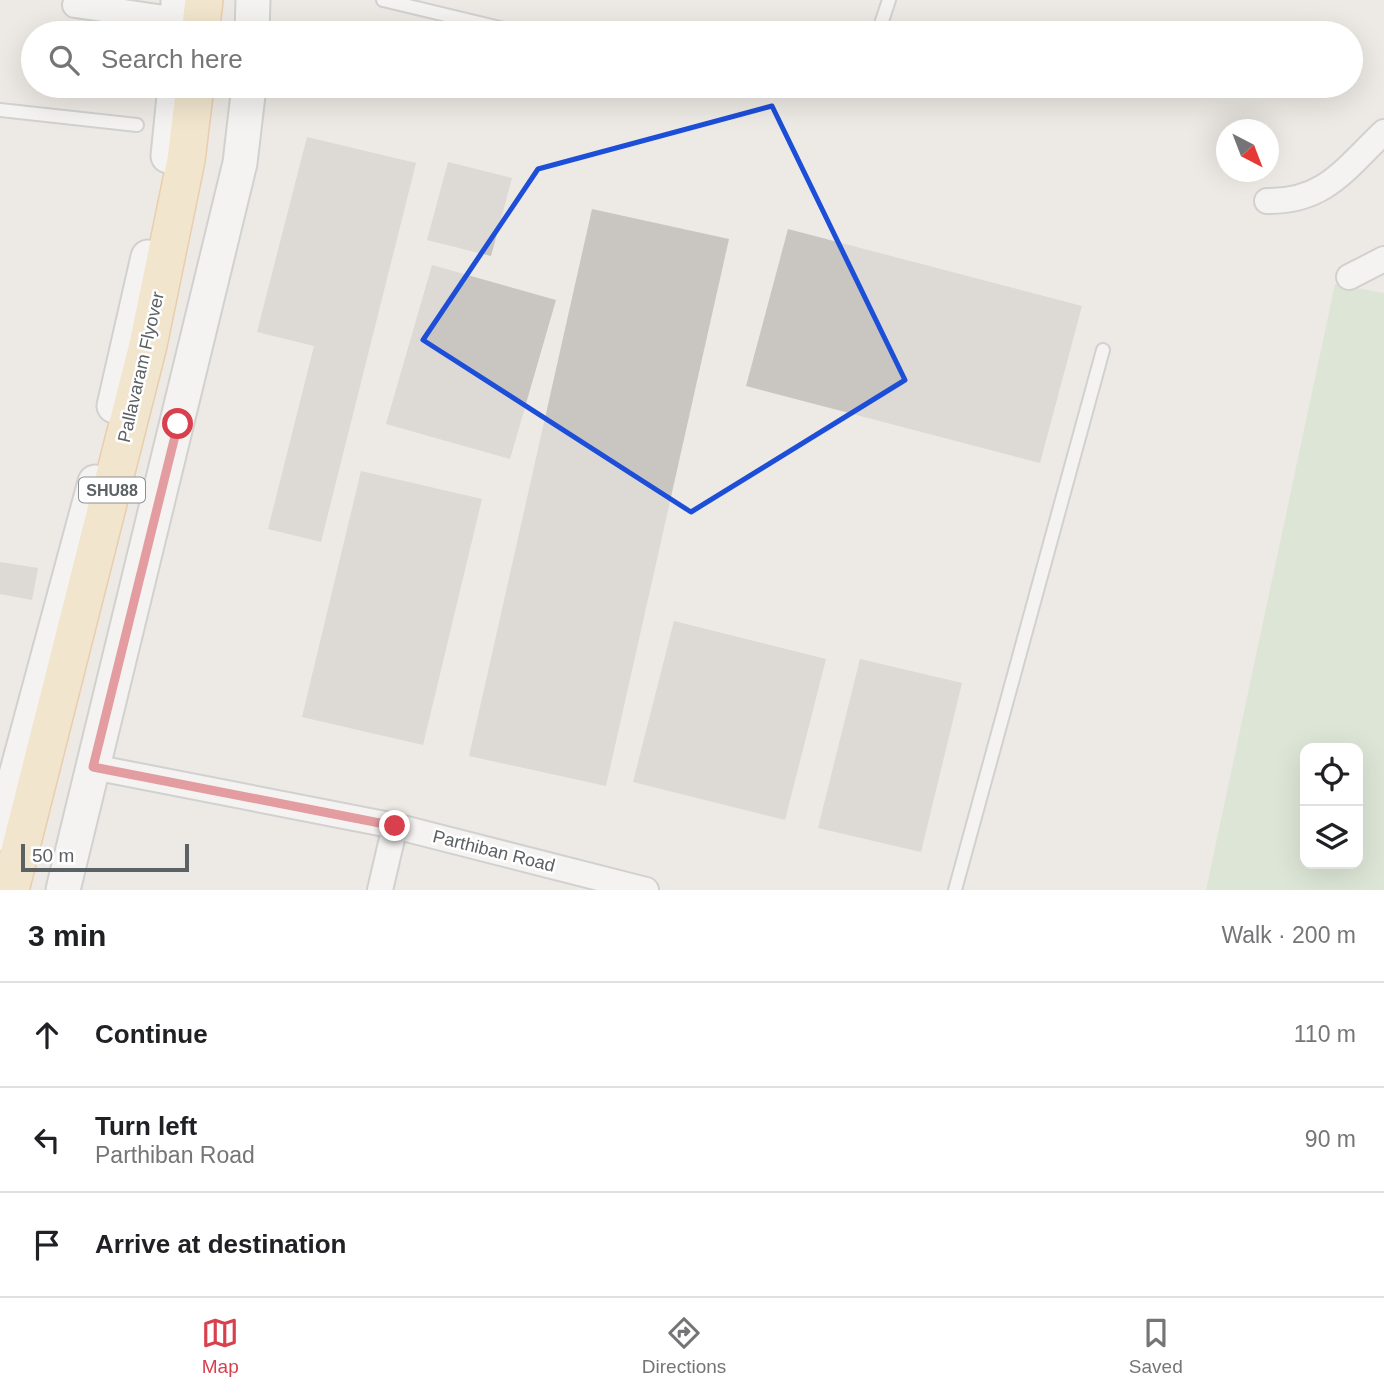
<!DOCTYPE html>
<html lang="en">
<head>
<meta charset="utf-8">
<style>
  body { margin:0; font-family:Arial,sans-serif; background:#f6f6f6; color:#202124 }
  .controls { position:absolute; right:21px; bottom:21px; display:grid; overflow:hidden; border-radius:14px; box-shadow:0 7px 28px #0002 }
  .controls button { width:63px; height:63px; display:grid; place-items:center; padding:0; border:0; border-bottom:2px solid #e0e0e0; background:#fff; color:#202124; font:35px sans-serif }
  .compass { position:absolute; left:1216px; top:119px; width:63px; height:63px; border-radius:50%; background:#fff; box-shadow:0 7px 28px #0002; rotate:138deg }
  .scale { position:absolute; left:21px; bottom:18px; width:168px; box-sizing:border-box; padding-left:7px; border:4px solid #5c6164; border-top:0; font-size:19px; line-height:24px; white-space:nowrap; color:#5c6164; -webkit-text-stroke:5px #fff; paint-order:stroke }
  .stop { position:absolute; width:21px; height:21px; margin:-16px; border:5px solid #d8404e; border-radius:50%; background:#fff }
  .stop.end { background:#d8404e; border-color:#fff; box-shadow:0 2px 7px #0008 }
  .list { margin:0; padding:0; list-style:none }
  h2 { display:flex; justify-content:space-between; align-items:center; height:91px; margin:0; padding:0 28px; font-size:30px }
  h2 small { font-size:23px; font-weight:400; color:#757577 }
  .list li { display:grid; grid-template-columns:46px 1fr auto; gap:21px; align-items:center; box-sizing:border-box; height:105px; padding:0 28px; border-top:2px solid #e0e0e0 }
  .list b { display:block; font-size:26px; white-space:nowrap }
  .list p { margin:0; font-size:23px; white-space:nowrap; color:#757577 }
  .list em { font-size:23px; font-style:normal; color:#757577 }
  .icon { flex:none; width:38px; height:38px; fill:none; stroke:currentColor; stroke-width:2; stroke-linecap:round; stroke-linejoin:round }
  .map { position:relative; flex:none; width:1384px; height:890px; overflow:hidden }
  .search { position:absolute; background:#fff; box-shadow:0 7px 28px #0002; left:21px; right:21px; top:21px; height:77px; display:flex; align-items:center; gap:18px; box-sizing:border-box; padding:0 24px; border-radius:38px; color:#757577; font-size:26px }
  .sheet { height:406px; background:#fff }
  nav { display:flex; justify-content:space-around; align-items:center; box-sizing:border-box; height:98px; border-top:2px solid #e0e0e0; background:#fff; font-size:19px; color:#757577 }
  nav a { display:grid; justify-items:center; gap:4px }
  nav .on { color:#d8404e }
  .map>svg:first-child { display:block }
</style>
</head>
<body>
<div class="map">
<svg width="1384" height="890" viewBox="0 0 1384 890">
  <rect width="100%" height="100%" fill="#edeae5"/>
  <path fill="#c9e3c3" fill-rule="evenodd" d="M1335 284 1384 293V890H1206ZM1305 748H1358V864H1305Z"/>
  <path fill="#c9c5c1" d="M307 137 416 163 321 542 268 529 314 346 257 332Z
    M448 162 512 178 491 256 427 240Z
    M592 209 729 239 606 786 469 756Z
    M788 229 1082 306 1040 463 746 386Z
    M432 265 556 300 510 459 386 424Z
    M361 471 482 499 423 745 302 717Z
    M0 562 38 568 32 600 0 594Z
    M674 621 826 659 785 820 633 782Z
    M860 659 962 683 921 852 818 828Z"/>
  <g fill="none" stroke-linecap="round" stroke-linejoin="round">
    <defs>
      <path id="lane" d="M383 0 521 33
        M878 33 889 0
        M0 110 137 125
        M955 890 1103 350"/>
      <path id="street" d="M75 5 178 20
        M1267 201C1325 202 1346 168 1384 132
        M1349 277 1384 259
        M93 767 395 826 646 890
        M380 890 395 826"/>
      <path id="secondary" d="M178 0V33
        M252 33 253 0
        M168 156 175 86
        M114 406 148 257
        M0 834 95 482
        M63 890 240 163 249 86"/>
      <path id="primary" d="M200 33 204 0
        M10 890 148 345 186 160 195 86"/>
    </defs>
    <use href="#lane" stroke="#b0b3b6" stroke-width="16"/>
    <use href="#street" stroke="#b0b3b6" stroke-width="28"/>
    <use href="#secondary" stroke="#afb3b6" stroke-width="37"/>
    <use href="#primary" stroke="#e4ac67" stroke-width="40"/>
    <use href="#lane" stroke="#fff" stroke-width="12"/>
    <use href="#street" stroke="#fff" stroke-width="24"/>
    <use href="#secondary" stroke="#fff" stroke-width="33"/>
    <use href="#primary" stroke="#f7dfb0" stroke-width="37"/>
  </g>
  <g fill="none" stroke-linecap="round" stroke-linejoin="round">
    <path stroke="#d8404e" stroke-width="9" d="M178 424 93 767 395 826"/>
  </g>
  <path d="M0 0H1384V890H0ZM772 106 905 380 691 512 423 340 538 169Z" fill="#edeae5" fill-opacity=".55" fill-rule="evenodd"/>
  <path fill="none" stroke="#1d4ed8" stroke-width="5" stroke-linejoin="round" d="M772 106 905 380 691 512 423 340 538 169Z"/>
  <g text-anchor="middle" dominant-baseline="central" stroke-width="5" stroke-linejoin="round" paint-order="stroke">
    <rect fill="#fff" stroke="#8d9092" stroke-width="2" x="79" y="477.5" width="66" height="25" rx="5"/>
    <g font-size="16" font-weight="bold" fill="#5c6164">
      <text x="112" y="490">SHU88</text>
    </g>
    <g font-size="18" fill="#5c6164" stroke="#fff">
      <text transform="translate(141 367) rotate(-77)">Pallavaram Flyover</text>
      <text transform="translate(494 851) rotate(14)">Parthiban Road</text>
    </g>
  </g>
</svg>
<div class="controls">
<button><svg class="icon" aria-label="locate" viewBox="0 0 24 24"><circle cx="12" cy="12" r="6"/><path d="M12 2v4M12 18v4M2 12h4M18 12h4"/></svg></button>
<button><svg class="icon" aria-label="layers" viewBox="0 0 24 24"><path d="M12 4l9 5-9 5-9-5zM3 14l9 5 9-5"/></svg></button>
</div>
<svg class="compass" viewBox="-18 -18 36 36"><path d="M0-13l5 13h-10z" fill="#e53935"/><path d="M0 13l5-13h-10z" fill="#757577"/></svg>
<div class="scale">50 m</div>
<div class="stop" style="left:178px;top:424px"></div>
<div class="stop end" style="left:395px;top:826px"></div>
<div class="search"><svg class="icon" aria-label="search" viewBox="0 0 24 24"><circle cx="10" cy="10" r="6"/><path d="M15 15l6 6"/></svg>Search here</div>
</div>
<section class="sheet">
<h2>3 min<small>Walk · 200 m</small></h2>
<ul class="list">
<li><svg class="icon" aria-label="ahead" viewBox="0 0 24 24"><path d="M12 20V5M6 11l6-6 6 6"/></svg><div><b>Continue</b></div><em>110 m</em></li>
<li><svg class="icon" aria-label="left" viewBox="0 0 24 24"><path d="M17 20v-9H6M10 6l-5 5 5 5"/></svg><div><b>Turn left</b><p>Parthiban Road</p></div><em>90 m</em></li>
<li><svg class="icon" aria-label="arrive" viewBox="0 0 24 24"><path d="M6 21V4h12l-3 4 3 4H6"/></svg><div><b>Arrive at destination</b></div></li>
</ul>
</section>
<nav>
<a class="on"><svg class="icon" aria-label="map" viewBox="0 0 24 24"><path d="M3 6l6-2 6 2 6-2v14l-6 2-6-2-6 2zM9 4v14M15 6v14"/></svg>Map</a>
<a><svg class="icon" aria-label="directions" viewBox="0 0 24 24"><path d="M12 3l9 9-9 9-9-9zM9 14v-3h6M13 9l2 2-2 2"/></svg>Directions</a>
<a><svg class="icon" aria-label="saved" viewBox="0 0 24 24"><path d="M7 4h10v16l-5-4-5 4z"/></svg>Saved</a>
</nav>
</body>
</html>
